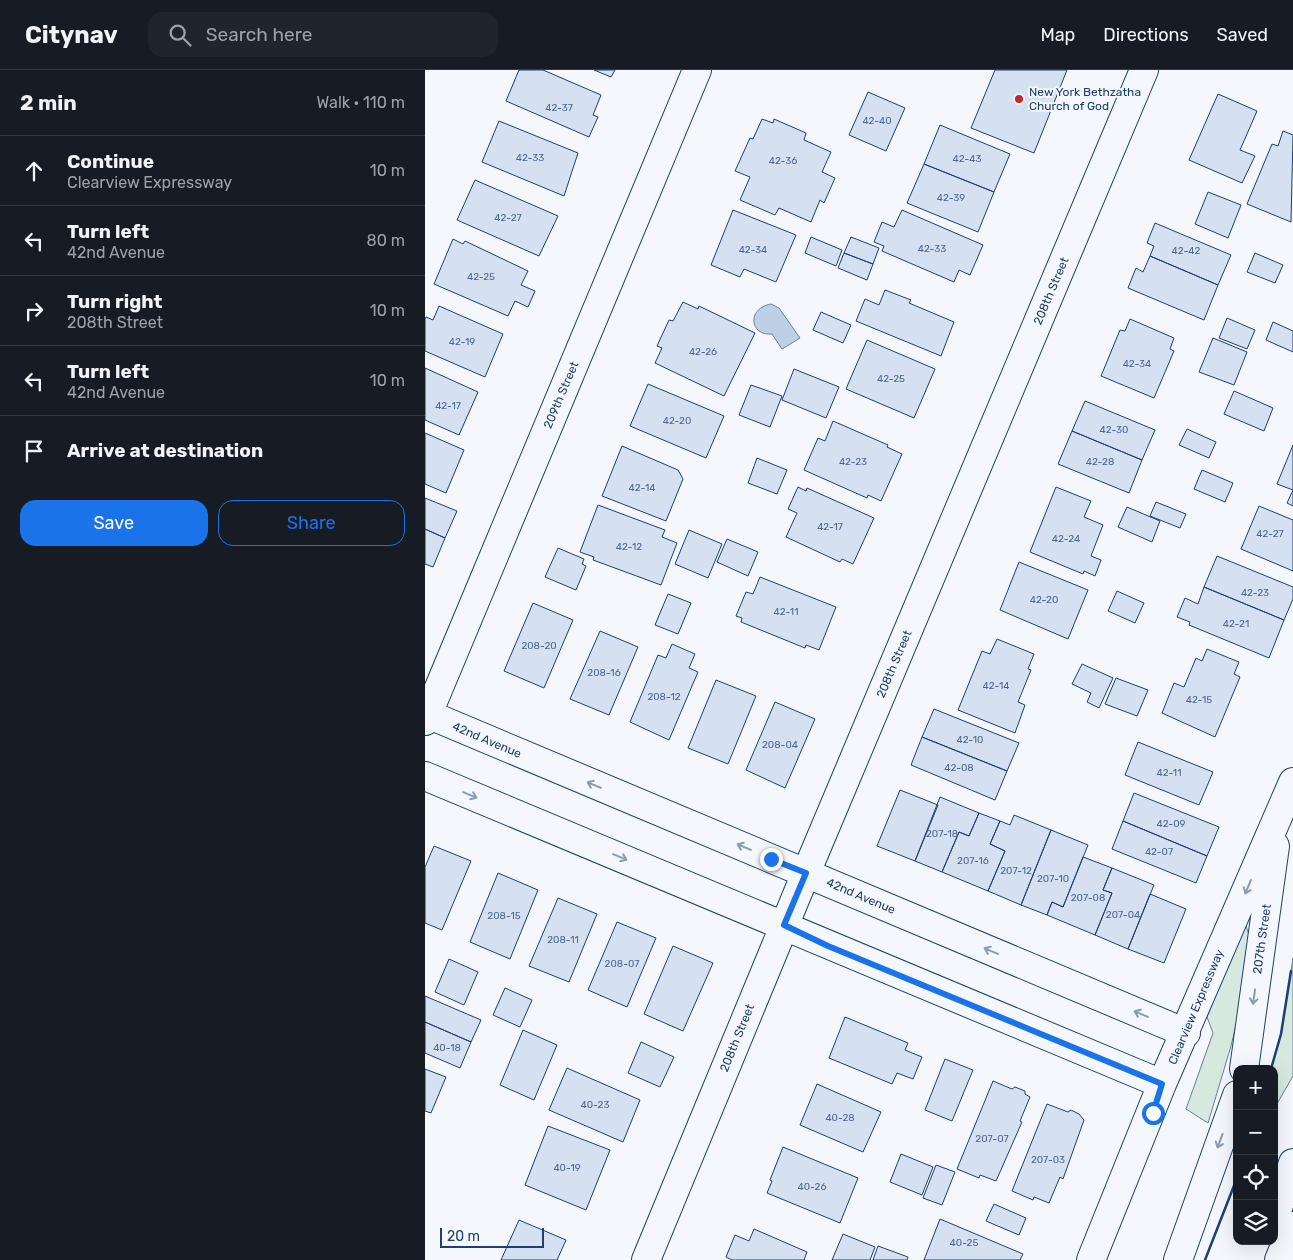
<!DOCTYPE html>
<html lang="en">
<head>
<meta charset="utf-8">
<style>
  body { margin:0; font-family:Rubik,sans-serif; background:#20242c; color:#f1f3f6 }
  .controls { position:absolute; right:15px; bottom:15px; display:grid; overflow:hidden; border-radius:10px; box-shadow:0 5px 20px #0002 }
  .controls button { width:45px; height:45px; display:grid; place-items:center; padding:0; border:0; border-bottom:1px solid #363941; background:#171b24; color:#f1f3f6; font:25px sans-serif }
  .scale { position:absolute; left:15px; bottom:12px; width:104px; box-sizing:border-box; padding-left:5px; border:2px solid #1d3f73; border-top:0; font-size:14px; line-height:18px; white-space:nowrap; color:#1d3f73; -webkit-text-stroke:4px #f4f7fb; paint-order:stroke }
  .stop { position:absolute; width:15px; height:15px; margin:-11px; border:4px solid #1a73e8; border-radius:50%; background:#fff }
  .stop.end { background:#1a73e8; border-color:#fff; box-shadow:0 1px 5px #0008 }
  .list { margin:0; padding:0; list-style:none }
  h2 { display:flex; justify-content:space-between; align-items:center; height:65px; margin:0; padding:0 20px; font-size:21px }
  h2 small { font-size:16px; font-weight:400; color:#9ea1a6 }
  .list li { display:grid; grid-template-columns:32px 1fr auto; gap:15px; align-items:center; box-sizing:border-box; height:70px; padding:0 20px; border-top:1px solid #363941 }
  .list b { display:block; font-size:19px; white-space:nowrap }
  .list p { margin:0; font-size:16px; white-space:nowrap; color:#9ea1a6 }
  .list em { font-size:16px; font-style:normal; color:#9ea1a6 }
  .actions { display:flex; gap:10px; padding:15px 20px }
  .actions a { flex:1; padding:11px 0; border:1px solid #1a73e8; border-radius:15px; text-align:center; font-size:18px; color:#1a73e8 }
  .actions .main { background:#1a73e8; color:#fff }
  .icon { flex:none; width:28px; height:28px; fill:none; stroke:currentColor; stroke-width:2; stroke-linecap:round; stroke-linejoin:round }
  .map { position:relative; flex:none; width:868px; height:1190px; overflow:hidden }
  header { display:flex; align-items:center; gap:30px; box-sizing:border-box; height:70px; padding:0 25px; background:#171b24; border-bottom:1px solid #363941 }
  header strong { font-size:24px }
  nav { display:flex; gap:28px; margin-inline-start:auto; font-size:18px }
  .search { width:350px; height:45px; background:#20242c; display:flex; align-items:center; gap:12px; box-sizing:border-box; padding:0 18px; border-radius:15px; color:#9ea1a6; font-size:19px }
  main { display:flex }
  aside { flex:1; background:#171b24 }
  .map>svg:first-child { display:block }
</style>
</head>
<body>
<header>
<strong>Citynav</strong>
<div class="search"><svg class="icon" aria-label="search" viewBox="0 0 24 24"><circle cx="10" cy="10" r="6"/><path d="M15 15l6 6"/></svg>Search here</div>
<nav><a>Map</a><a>Directions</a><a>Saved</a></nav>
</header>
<main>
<aside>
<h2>2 min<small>Walk · 110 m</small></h2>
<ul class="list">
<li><svg class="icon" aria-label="ahead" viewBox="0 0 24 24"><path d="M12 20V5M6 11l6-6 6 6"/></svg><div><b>Continue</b><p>Clearview Expressway</p></div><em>10 m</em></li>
<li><svg class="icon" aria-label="left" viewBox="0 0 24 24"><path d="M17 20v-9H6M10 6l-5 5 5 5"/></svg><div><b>Turn left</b><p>42nd Avenue</p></div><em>80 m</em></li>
<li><svg class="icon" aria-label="right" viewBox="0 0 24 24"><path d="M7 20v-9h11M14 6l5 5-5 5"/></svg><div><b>Turn right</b><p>208th Street</p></div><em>10 m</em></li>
<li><svg class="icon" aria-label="left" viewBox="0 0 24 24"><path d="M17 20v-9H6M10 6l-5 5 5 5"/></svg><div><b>Turn left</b><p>42nd Avenue</p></div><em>10 m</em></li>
<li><svg class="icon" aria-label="arrive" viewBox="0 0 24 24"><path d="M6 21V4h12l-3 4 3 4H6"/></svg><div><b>Arrive at destination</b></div></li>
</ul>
<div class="actions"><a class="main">Save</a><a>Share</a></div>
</aside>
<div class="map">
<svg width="868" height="1190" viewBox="0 0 868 1190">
  <rect width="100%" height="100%" fill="#f4f7fb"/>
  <path fill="#d7e8df" stroke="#687fa3" d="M820 853 825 868 817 929 806 976 783 1053 761 1039 788 963 782 947Z
    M868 888V1006L849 1039V999H846L856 964Z"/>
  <path fill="#bed0e5" stroke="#687fa3" d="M346 234 354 238 375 268 357 279 347 264C324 266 322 238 346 234Z"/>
  <path fill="#d5e0f0" stroke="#1d3f73" d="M94 0H118L176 25 168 45 173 47 164 67 81 31Z
    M169 0H190L186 7Z
    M570 0H642L609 83 546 58Z
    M443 22 480 38 461 81 424 65Z
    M793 24 832 41 815 80 830 86 817 113 764 90Z
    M337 49 348 53 349 49 381 63 379 70 406 82 397 102 410 108 399 133 395 130 386 152 354 138 350 145 315 130 325 107 310 101 325 68 328 69Z
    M74 51 153 83 139 126 57 92Z
    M515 55 585 84 569 122 499 94Z
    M858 61 868 65 866 152 822 134 847 74 853 76Z
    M499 94 569 122 553 162 482 133Z
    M50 110 133 146 114 186 32 150Z
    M783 122 816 135 803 168 770 154Z
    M308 140 371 165 351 212 319 199 315 207 286 195Z
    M477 140 558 175 545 205 534 200 529 212 457 181 459 176 449 172 457 152 469 157Z
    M730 153 806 185 793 215 725 186 729 176 722 173Z
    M386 167 417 180 411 196 380 183Z
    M426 167 454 178 448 194 419 183Z
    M28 169 38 174 40 171 103 201 96 215 110 221 103 237 90 231 83 246 9 214Z
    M419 183 448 194 442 210 413 198Z
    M830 183 858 195 850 213 822 202Z
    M725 186 793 215 779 250 703 218 711 198 718 202Z
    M460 220 486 230 484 233 529 252 516 286 431 251 440 229 454 235Z
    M258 232 273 239 274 236 330 263 299 326 230 293 237 278 232 276 244 250 248 251Z
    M14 236 78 264 60 307 0 281V249L1 247 8 250Z
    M396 242 426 255 418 273 388 260Z
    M802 248 830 260 822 279 794 268Z
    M705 249 749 268 745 279 749 281 729 328 676 306 695 260 700 261Z
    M848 252 868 261V282L841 270Z
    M788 268 822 282 809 315 774 302Z
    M442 270 510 299 489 348 421 319Z
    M0 298 53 322 34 365 0 350Z
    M369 299 414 317 401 348 357 330Z
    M223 314 299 346 281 388 205 356Z
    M326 315 357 326 345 357 314 345Z
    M809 321 848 338 839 361 799 344Z
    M660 331 730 360 717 390 647 361Z
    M408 351 463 375 462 377 477 384 456 431 443 425 442 428 379 400 393 368 400 371Z
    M762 359 791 372 784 388 754 375Z
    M647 361 717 390 704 423 633 394Z
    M0 363 39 380 21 423 0 414Z
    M868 375V436L862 433 868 420 852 414Z
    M197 376 253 400 258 409 241 451 177 426Z
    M332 388 362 400 352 424 323 413Z
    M777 400 808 413 800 432 769 419Z
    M373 417 381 421 382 418 449 448 428 494 417 489 415 492 361 467 372 443 363 439Z
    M631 417 666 431 659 447 678 455 666 486 676 490 670 506 659 501 658 504 605 482Z
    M0 428 32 441 20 468 0 459Z
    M731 432 761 444 755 458 725 446Z
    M173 435 240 460 237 467 252 473 236 515 168 490 169 487 155 482Z
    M834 436 868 450V501L816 479Z
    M702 437 735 451 727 472 693 457Z
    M0 459 20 468 8 497 0 494Z
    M264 460 297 474 283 508 250 494Z
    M302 469 333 482 323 506 292 492Z
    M133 478 159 489 157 494 161 496 151 520 120 507Z
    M792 486 868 517V529L859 550 779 517Z
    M594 492 663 520 643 569 575 540Z
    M335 507 411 537 394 580 381 575 380 578 316 552 317 548 311 546 321 522 328 524Z
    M779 517 859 550 844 588 764 555 765 552 752 547 760 528 773 534Z
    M692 521 719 533 710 553 683 541Z
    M243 524 266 533 253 564 230 555Z
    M108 533 148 550 119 618 79 601Z
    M175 561 213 577 184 645 145 629Z
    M572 569 609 584 603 599 606 600 593 632 600 635 590 663 533 640 557 581 565 584Z
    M247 574 270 584 264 598 273 602 244 670 205 652 233 585 241 588Z
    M782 579 814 592 809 604 815 607 790 667 737 643 749 613 759 617 771 588 777 591Z
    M657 594 688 608 674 638 662 632 666 623 647 614Z
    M691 608 723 620 712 646 680 634Z
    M291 610 331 626 303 694 263 678Z
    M350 632 390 649 360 718 321 700Z
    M509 639 594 673 582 701 497 667Z
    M497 667 582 701 570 730 486 695Z
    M713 672 788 702 774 735 700 705Z
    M475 720 513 735 490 791 452 776Z
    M709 723 794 757 782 786 698 751Z
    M515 727 554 743 544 766 534 762 517 802 490 791Z
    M554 743 575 751 565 774 580 781 563 821 517 802 534 762 544 766Z
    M589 745 626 760 596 835 563 821 580 781 565 774 575 751 585 755Z
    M698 751 782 786 771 813 687 779Z
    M626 760 663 775 638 837 627 832 622 845 596 835Z
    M9 776 46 791 17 860 0 853V797Z
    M658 787 687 798 678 820 687 823 670 865 622 845 627 832 638 837Z
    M687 798 729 815 703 879 670 865 687 823 678 820Z
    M73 803 113 820 85 889 45 872Z
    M725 824 761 839 739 893 703 879Z
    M133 828 172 844 144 912 104 896Z
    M192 852 231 868 202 937 163 920Z
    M248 876 288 893 258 961 219 944Z
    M24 889 53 902 39 935 10 922Z
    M80 918 107 930 95 957 68 945Z
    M0 926 56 950 46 972 0 952Z
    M420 947 483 973 480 980 497 987 488 1009 472 1003 467 1014 404 988Z
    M0 952 46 972 35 998 0 983Z
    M98 960 132 975 109 1030 75 1015Z
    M216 972 249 987 235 1017 203 1003Z
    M520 989 548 1000 527 1051 500 1040Z
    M142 998 215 1030 198 1072 124 1040Z
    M0 999 21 1007 6 1043 0 1041Z
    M568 1011 587 1019 590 1017 600 1021V1024L605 1027 595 1051 597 1052 571 1111 555 1105 554 1108 532 1099Z
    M392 1014 456 1042 438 1082 375 1055Z
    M622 1034 643 1042 646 1040 654 1044 659 1050 638 1109 635 1107 624 1133 609 1127 608 1130 587 1121Z
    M123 1056 185 1080 161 1140 100 1115Z
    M358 1077 433 1108 415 1153 342 1123 347 1111 345 1110Z
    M476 1084 508 1097 497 1125 465 1112Z
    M511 1095 530 1102 517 1135 498 1128Z
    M569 1134 601 1148 594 1165 561 1151Z
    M515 1149 598 1184 595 1190H499Z
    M94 1150 141 1170 132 1190H76Z
    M329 1159 382 1182 379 1190H307L301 1187 310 1165 324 1171Z
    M418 1164 450 1177 445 1190H407Z
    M453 1176 483 1187 482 1190H448Z"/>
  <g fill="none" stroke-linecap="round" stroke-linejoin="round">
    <defs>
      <path id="minor" d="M0 643 761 963
        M0 651 272 0
        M0 706 737 1014
        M819 999 850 776
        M221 1190 381 803 719 0
        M666 1190 737 1014 868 712
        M753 1190 812 1025"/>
      <path id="highway" d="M849 1150 868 1093
        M854 1190 868 1156"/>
    </defs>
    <use href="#minor" stroke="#1d3f73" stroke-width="30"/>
    <use href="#highway" stroke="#1d3f73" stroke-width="30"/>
    <use href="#minor" stroke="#f4f7fb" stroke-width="28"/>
    <use href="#highway" stroke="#f4f7fb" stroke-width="28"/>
    <path stroke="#1d3f73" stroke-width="2.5" d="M846 999 856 964 866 901
      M780 1190 812 1108"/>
  </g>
  <defs><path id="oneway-shaft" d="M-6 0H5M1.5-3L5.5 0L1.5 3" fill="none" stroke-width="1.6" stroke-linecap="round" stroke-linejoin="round" transform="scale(1.25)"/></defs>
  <g stroke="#889bb7">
    <use href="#oneway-shaft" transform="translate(169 715) rotate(-157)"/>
    <use href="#oneway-shaft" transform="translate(45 725) rotate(23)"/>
    <use href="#oneway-shaft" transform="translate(319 777) rotate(-157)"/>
    <use href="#oneway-shaft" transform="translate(195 787) rotate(23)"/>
    <use href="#oneway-shaft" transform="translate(823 817) rotate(113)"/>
    <use href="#oneway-shaft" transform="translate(566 881) rotate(-157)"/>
    <use href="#oneway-shaft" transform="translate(829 927) rotate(98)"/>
    <use href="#oneway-shaft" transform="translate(716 944) rotate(-157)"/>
    <use href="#oneway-shaft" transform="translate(795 1071) rotate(110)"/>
  </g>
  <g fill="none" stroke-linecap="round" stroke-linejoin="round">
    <path stroke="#1a73e8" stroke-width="6" d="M346 789 381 803 359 855 403 876 737 1014 728 1043"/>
  </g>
  <circle fill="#c62828" stroke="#f4f7fb" stroke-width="2" cx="594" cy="29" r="5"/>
  <g text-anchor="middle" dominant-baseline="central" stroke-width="4" stroke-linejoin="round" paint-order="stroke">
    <g font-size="10" fill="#4b6792">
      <text x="134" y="38">42-37</text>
      <text x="452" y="51">42-40</text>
      <text x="105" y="88">42-33</text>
      <text x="542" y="89">42-43</text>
      <text x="358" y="91">42-36</text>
      <text x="526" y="128">42-39</text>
      <text x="83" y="148">42-27</text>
      <text x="507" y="179">42-33</text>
      <text x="328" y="180">42-34</text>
      <text x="761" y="181">42-42</text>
      <text x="56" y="207">42-25</text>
      <text x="37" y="272">42-19</text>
      <text x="278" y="282">42-26</text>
      <text x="712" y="294">42-34</text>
      <text x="466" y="309">42-25</text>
      <text x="23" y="336">42-17</text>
      <text x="252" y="351">42-20</text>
      <text x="689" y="360">42-30</text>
      <text x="428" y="392">42-23</text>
      <text x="675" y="392">42-28</text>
      <text x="217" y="418">42-14</text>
      <text x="405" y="457">42-17</text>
      <text x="845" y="464">42-27</text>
      <text x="641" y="469">42-24</text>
      <text x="204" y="477">42-12</text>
      <text x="830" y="523">42-23</text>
      <text x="619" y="530">42-20</text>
      <text x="361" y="542">42-11</text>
      <text x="811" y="554">42-21</text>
      <text x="114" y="576">208-20</text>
      <text x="179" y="603">208-16</text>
      <text x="571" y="616">42-14</text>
      <text x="239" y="627">208-12</text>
      <text x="774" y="630">42-15</text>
      <text x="545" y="670">42-10</text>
      <text x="355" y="675">208-04</text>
      <text x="534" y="698">42-08</text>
      <text x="744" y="703">42-11</text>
      <text x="746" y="754">42-09</text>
      <text x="517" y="764">207-18</text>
      <text x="734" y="782">42-07</text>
      <text x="548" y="791">207-16</text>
      <text x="591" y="801">207-12</text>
      <text x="628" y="809">207-10</text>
      <text x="663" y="828">207-08</text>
      <text x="698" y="845">207-04</text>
      <text x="79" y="846">208-15</text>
      <text x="138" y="870">208-11</text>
      <text x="197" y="894">208-07</text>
      <text x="22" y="978">40-18</text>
      <text x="170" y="1035">40-23</text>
      <text x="415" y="1048">40-28</text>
      <text x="567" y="1069">207-07</text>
      <text x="623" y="1090">207-03</text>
      <text x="142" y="1098">40-19</text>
      <text x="387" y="1117">40-26</text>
      <text x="539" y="1173">40-25</text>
    </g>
    <g font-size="12" fill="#1d3f73" stroke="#f4f7fb" text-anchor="start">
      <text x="604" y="22">New York Bethzatha<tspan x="604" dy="14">Church of God</tspan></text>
    </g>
    <g font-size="12" fill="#1d3f73" stroke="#f4f7fb">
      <text transform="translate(626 221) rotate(-67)">208th Street</text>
      <text transform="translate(136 325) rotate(-67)">209th Street</text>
      <text transform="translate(469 594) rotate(-67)">208th Street</text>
      <text transform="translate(62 670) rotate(23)">42nd Avenue</text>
      <text transform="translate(436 826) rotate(23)">42nd Avenue</text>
      <text transform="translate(837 869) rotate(-82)">207th Street</text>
      <text transform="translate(771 937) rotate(-67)">Clearview Expressway</text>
      <text transform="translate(312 968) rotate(-68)">208th Street</text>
    </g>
  </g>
</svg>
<div class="controls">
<button>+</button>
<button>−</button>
<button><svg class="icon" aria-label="locate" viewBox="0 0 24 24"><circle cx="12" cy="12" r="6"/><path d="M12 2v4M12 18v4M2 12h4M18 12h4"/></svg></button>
<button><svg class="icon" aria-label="layers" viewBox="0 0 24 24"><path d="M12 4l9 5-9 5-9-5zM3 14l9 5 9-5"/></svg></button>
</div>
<div class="scale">20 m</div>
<div class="stop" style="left:728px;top:1043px"></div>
<div class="stop end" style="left:346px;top:789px"></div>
</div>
</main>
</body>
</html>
